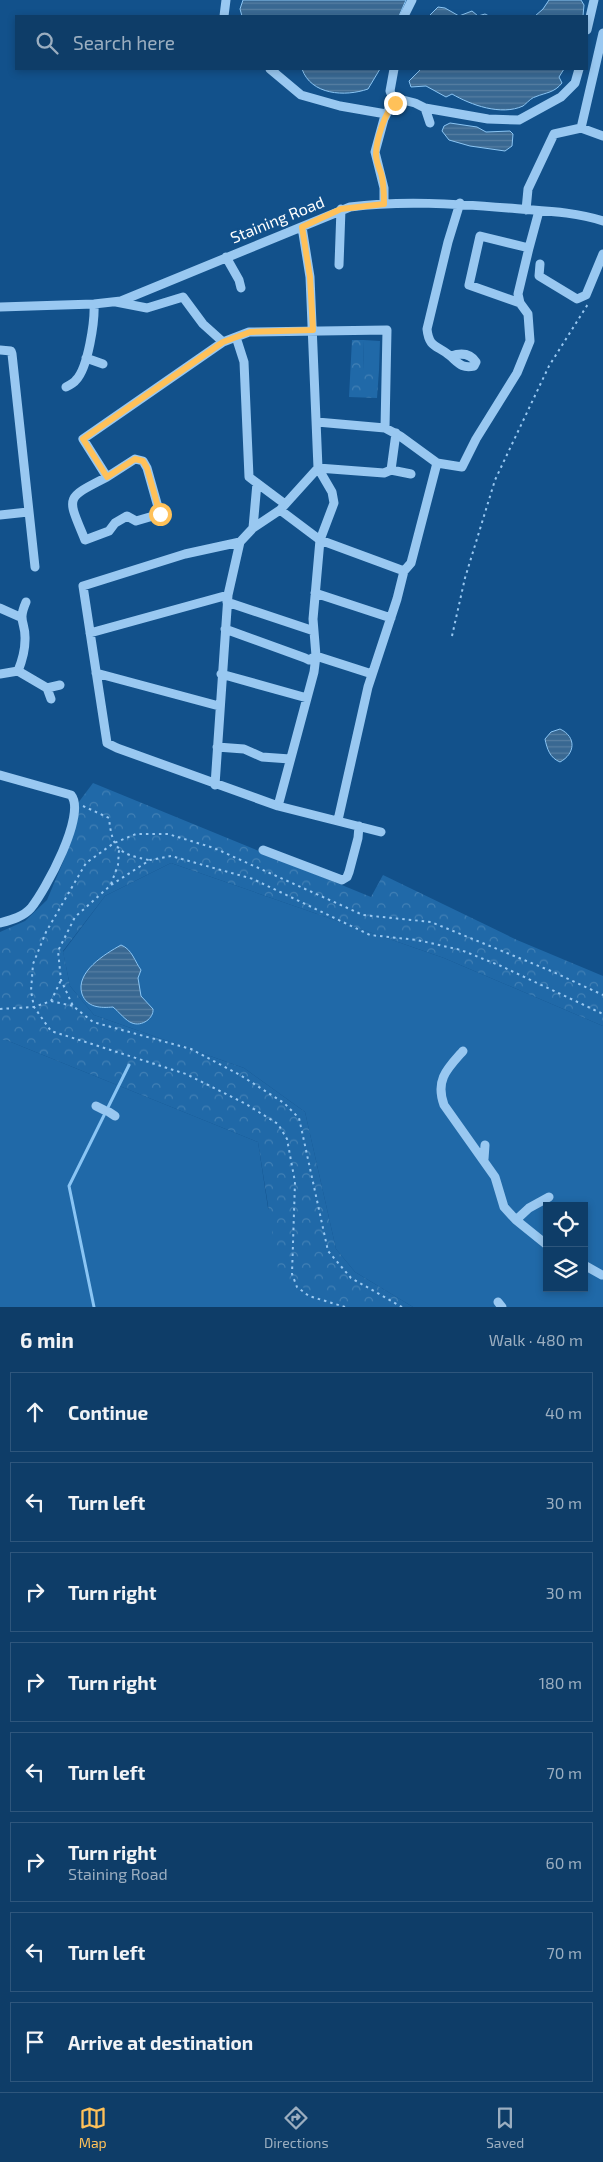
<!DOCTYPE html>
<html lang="en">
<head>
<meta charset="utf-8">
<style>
  body { margin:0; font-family:"Exo 2",sans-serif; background:#1c4871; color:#f1f3f6 }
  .controls { position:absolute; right:15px; bottom:15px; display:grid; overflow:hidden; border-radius:0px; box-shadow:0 2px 8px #0003 }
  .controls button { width:45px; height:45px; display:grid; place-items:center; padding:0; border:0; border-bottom:1px solid #2e567c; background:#0e3d68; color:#f1f3f6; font:25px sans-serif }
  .stop { position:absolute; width:15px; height:15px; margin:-11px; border:4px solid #ffc159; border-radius:50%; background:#fff }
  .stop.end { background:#ffc159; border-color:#fff; box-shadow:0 1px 5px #0008 }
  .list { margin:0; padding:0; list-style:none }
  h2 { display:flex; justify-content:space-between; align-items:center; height:65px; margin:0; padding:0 20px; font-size:21px }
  h2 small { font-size:16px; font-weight:400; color:#9baec0 }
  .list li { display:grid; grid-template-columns:32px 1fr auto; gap:15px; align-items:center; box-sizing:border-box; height:80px; margin:0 10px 10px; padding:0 10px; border:1px solid #2e567c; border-radius:0px }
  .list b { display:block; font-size:19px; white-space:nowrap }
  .list p { margin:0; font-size:16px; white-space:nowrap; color:#9baec0 }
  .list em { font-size:16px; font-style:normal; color:#9baec0 }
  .icon { flex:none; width:28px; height:28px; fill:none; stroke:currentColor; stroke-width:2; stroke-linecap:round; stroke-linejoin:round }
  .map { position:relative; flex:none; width:603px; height:1307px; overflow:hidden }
  .search { position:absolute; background:#0e3d68; box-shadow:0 2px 8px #0003; left:15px; right:15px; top:15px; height:55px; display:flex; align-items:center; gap:12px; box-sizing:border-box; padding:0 18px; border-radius:0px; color:#9baec0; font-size:19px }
  .sheet { height:785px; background:#0e3d68 }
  nav { display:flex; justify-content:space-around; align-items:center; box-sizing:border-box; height:70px; border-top:1px solid #2e567c; background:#0e3d68; font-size:14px; color:#9baec0 }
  nav a { display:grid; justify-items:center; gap:2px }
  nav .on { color:#ffc159 }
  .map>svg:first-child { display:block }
</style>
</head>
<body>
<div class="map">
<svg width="603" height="1307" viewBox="0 0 603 1307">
  <defs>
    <pattern id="forest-crowns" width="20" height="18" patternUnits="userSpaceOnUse" patternTransform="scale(1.25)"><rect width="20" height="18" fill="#2069a8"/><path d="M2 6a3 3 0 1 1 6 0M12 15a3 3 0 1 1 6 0" fill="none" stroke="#4180b5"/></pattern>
    <pattern id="water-rules" width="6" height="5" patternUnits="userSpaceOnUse" patternTransform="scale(1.25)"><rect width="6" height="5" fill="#396892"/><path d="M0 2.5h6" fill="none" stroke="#577fa2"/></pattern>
  </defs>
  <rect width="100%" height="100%" fill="#12518b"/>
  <path fill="#2069a8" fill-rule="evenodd" d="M364 340 380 341 379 370H363Z
    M171 863 444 958 603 1026V1307H413L355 1272 336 1249 305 1112 244 1068 94 1015 70 986 63 952 105 896ZM547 1206H584V1288H547Z
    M0 1040H6L258 1142 268 1208 322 1296 341 1307H0Z"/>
  <path fill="url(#forest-crowns)" d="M352 340H364L363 370H379L377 398 349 397Z
    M93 783 371 897 383 875 517 940 603 976V1026L444 958 171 863 105 896 63 951 70 986 94 1015 244 1068 305 1112 336 1249 355 1272 413 1307H341L279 1275 258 1142 6 1040H0V932L25 921 47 900 66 855 78 803Z"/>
  <path fill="url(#water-rules)" stroke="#8ac5f4" d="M243 0H406L399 16H242L240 9Z
    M549 0H581L584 5 583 16H535L543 9Z
    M438 7 445 8 459 16 472 11 478 16 485 14 489 16H429Z
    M302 69H380L368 89C345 97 311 95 302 69Z
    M421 69H564L559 77 562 83C554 93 547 92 535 97 531 98 527 103 523 106 501 116 471 105 452 94L446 97 426 86 411 87 409 81Z
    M450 123 477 127 486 132 510 131 513 134 512 146 505 151 470 146 449 140 442 131 444 126Z
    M560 729C577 737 575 754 560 762 550 758 547 749 545 739L551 732Z
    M121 945C132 949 135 962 141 970L138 978 141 996 153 1009C154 1018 142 1027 132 1023 126 1021 119 1012 113 1007 101 1008 87 1008 82 994 75 972 105 954 121 945Z"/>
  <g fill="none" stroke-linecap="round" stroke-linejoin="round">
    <path stroke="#8ac5f4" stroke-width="3" d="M94 1307 69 1186 129 1065"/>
    <path stroke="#99c8f1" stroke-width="2" stroke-dasharray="2.5 4" stroke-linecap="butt" d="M452 636 465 578 495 480 549 366 588 304
      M83 806 109 818C112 849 119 854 149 860
      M111 884 118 865 119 850
      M51 1001 73 1006
      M0 1009 34 1007 51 1001 61 980
      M345 1307 309 1296 297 1287 292 1274 295 1182 287 1139 278 1124 246 1104 186 1074 51 1031 34 1007 31 991 33 964 46 932 86 863 114 843 136 834H168L214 848 363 915 431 922 551 971 603 995
      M402 1307 351 1278 328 1251 299 1118 284 1103 240 1075 191 1049 93 1022 73 1006 61 980 58 951 75 917 111 885 150 860 171 856 253 879 370 935 417 940 461 950 501 966 603 1014"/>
    <path stroke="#99c8f1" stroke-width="9" d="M224 16 226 0
      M404 16 412 0
      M587 30 594 0
      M270 69 301 95 340 106 386 114
      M394 69 390 91 395 103
      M425 108 488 119 519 120 561 97 575 83 579 69
      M581 128 603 136
      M384 204V188L375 152 384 119 390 107 399 99 415 103 425 108 430 123
      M526 210 528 189 554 134 581 128 603 33
      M302 227 310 277 318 468 280 510 253 528 240 542 185 554 83 586 107 743 117 748 278 806 381 832
      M529 248 539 211
      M226 257 239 280 241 288
      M540 264 539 276 577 299 586 295 603 254
      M339 265 341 209
      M116 302 147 308 183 297 203 324 223 342
      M0 307 94 304 121 301 350 207C402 200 456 204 508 208 540 211 572 211 603 221
      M236 337 244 362 249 477 285 504
      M0 350 11 351 12 354 35 567
      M451 356C460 353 470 353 476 362L474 366C461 369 458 362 449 355 437 345 429 348 427 329L448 242 460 203
      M86 358 103 364
      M66 387C70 385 74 383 76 380 88 368 95 321 94 304
      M317 422 385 428 400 436 437 463 462 467 476 439 517 373 530 341 528 314 520 303 518 294 529 248 480 236 469 285 520 303
      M318 468 384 473 391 470 411 474
      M391 470 396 433
      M107 477 135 459 143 461 147 468 160 514 136 521 127 516 115 523 109 531 85 540C67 496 64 499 107 477L83 439 223 342 249 332 387 330 385 428
      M280 510 320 540 404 571 397 599 368 687 338 820
      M0 515 28 512
      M253 528 257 483
      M404 571 411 563 437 463
      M315 593 391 618
      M227 602 314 631
      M0 608 20 617
      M225 629 305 658 309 660 316 656 372 674
      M90 633 228 595
      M18 671 47 688 51 699
      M96 673 219 706
      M0 674 18 671C22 661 25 651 25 640 26 621 17 623 26 602
      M221 674 307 698
      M47 688 60 685
      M217 747 244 749 262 757 290 759
      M0 775 71 795C87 814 45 891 31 908 23 917 11 920 0 923
      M215 785 228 595 240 542
      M278 806 314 672 316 656 313 619 320 540 334 503 332 492 318 468
      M263 850 342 880 347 877 349 872 358 838 359 826
      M463 1051C447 1069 435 1080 444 1105L495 1177 504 1207 516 1220 547 1245
      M96 1106 104 1110
      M109 1112 115 1116
      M484 1159 485 1145
      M516 1220 529 1208 549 1197
      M584 1265 602 1275
      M498 1302 502 1307"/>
  </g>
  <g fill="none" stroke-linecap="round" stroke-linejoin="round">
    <path stroke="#ffc159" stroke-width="6" d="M160 514 147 468 143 461 135 459 107 477 83 439 223 342 250 332 313 330 310 277 302 227 341 209 384 204C384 194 384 183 381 173 378 166 376 161 376 154 376 141 385 111 395 103"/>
  </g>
  <g text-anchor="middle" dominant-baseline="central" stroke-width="4" stroke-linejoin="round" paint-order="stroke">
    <g font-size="16" fill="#fff" stroke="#12518b">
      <text transform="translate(277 219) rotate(-22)">Staining Road</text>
    </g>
  </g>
</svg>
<div class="controls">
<button><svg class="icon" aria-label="locate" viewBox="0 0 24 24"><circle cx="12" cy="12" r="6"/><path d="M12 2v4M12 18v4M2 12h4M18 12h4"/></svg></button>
<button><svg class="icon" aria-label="layers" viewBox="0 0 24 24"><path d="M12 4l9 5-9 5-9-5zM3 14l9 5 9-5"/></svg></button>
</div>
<div class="stop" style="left:160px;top:514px"></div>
<div class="stop end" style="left:395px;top:103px"></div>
<div class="search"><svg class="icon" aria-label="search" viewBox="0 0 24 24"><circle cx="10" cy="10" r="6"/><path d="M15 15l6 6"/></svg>Search here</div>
</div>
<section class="sheet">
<h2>6 min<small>Walk · 480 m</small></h2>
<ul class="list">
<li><svg class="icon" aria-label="ahead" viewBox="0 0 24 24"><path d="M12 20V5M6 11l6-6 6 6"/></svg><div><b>Continue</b></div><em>40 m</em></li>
<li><svg class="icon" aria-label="left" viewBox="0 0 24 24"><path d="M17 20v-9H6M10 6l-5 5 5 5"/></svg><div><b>Turn left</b></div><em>30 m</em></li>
<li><svg class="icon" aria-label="right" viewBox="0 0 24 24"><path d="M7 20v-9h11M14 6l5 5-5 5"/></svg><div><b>Turn right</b></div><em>30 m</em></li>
<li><svg class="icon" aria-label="right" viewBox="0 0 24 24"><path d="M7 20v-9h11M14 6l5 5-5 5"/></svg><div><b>Turn right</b></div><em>180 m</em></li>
<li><svg class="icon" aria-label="left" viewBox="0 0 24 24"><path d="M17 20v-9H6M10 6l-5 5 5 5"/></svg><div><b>Turn left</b></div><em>70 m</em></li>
<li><svg class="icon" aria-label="right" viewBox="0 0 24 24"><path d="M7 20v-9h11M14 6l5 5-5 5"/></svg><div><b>Turn right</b><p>Staining Road</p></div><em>60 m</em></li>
<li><svg class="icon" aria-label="left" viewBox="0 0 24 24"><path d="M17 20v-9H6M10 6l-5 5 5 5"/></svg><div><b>Turn left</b></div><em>70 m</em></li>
<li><svg class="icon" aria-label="arrive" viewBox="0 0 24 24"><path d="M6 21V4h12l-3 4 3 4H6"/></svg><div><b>Arrive at destination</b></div></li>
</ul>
</section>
<nav>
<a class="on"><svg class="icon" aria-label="map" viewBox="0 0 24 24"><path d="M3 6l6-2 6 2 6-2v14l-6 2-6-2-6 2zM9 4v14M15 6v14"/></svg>Map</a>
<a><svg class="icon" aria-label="directions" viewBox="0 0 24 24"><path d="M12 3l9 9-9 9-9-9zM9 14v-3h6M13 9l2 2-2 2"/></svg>Directions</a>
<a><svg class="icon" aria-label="saved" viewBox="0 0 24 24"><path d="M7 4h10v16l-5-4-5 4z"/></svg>Saved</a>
</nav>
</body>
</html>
